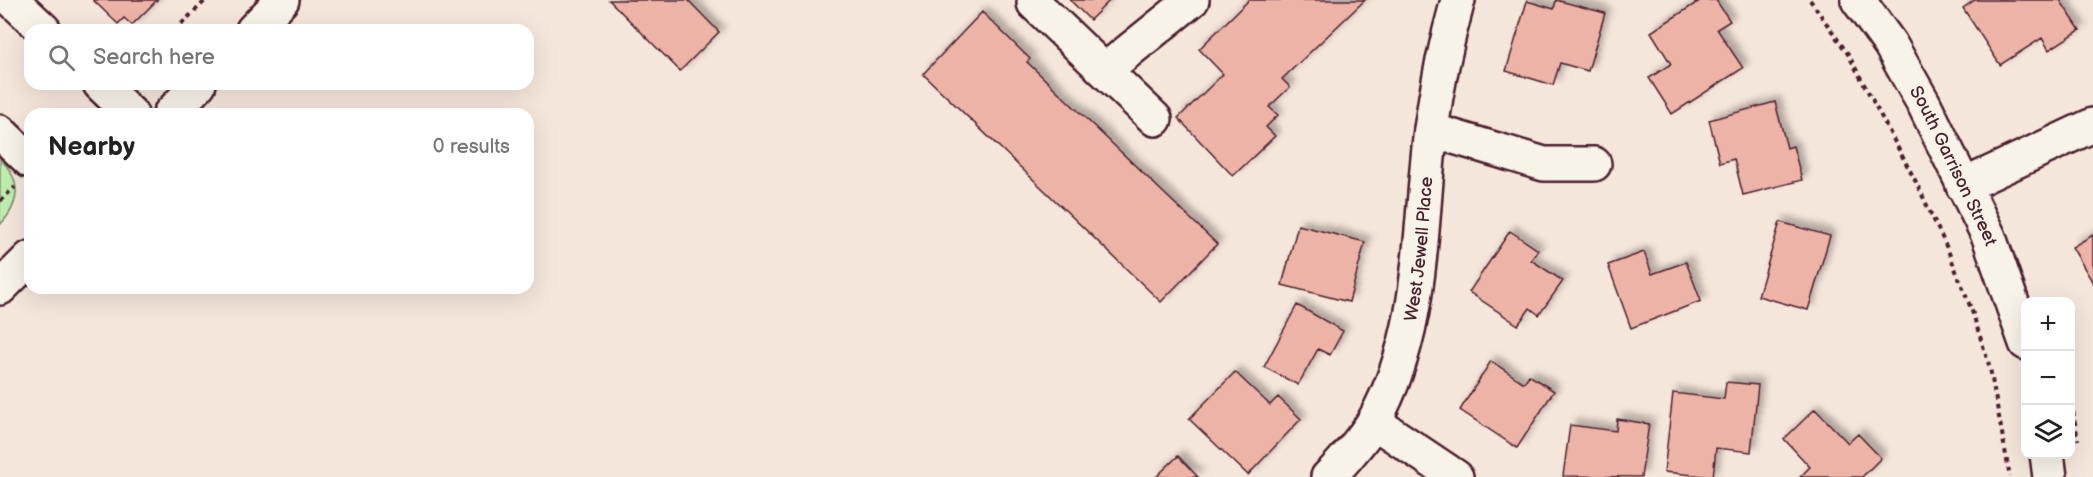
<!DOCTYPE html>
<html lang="en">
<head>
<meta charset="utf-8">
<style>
  body { margin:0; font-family:"Balsamiq Sans",sans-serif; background:#f2f2f2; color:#222 }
  .controls { position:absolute; right:18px; bottom:18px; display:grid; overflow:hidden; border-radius:12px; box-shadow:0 6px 24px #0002 }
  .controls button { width:54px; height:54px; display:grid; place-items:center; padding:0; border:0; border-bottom:2px solid #e0e0e0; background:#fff; color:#222; font:30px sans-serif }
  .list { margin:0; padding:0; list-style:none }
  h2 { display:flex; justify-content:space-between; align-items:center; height:78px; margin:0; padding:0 24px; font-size:26px }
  h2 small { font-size:20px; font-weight:400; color:#767676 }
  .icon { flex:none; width:33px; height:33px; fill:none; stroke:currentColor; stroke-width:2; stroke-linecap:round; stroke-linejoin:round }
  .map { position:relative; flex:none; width:2093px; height:477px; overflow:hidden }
  .search { position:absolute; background:#fff; box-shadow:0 6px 24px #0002; left:24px; top:24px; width:510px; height:66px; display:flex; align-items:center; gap:15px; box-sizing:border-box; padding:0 21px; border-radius:18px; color:#767676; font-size:22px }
  .panel { position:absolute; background:#fff; box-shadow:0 6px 24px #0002; left:24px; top:108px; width:510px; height:186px; border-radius:18px }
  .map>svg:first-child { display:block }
</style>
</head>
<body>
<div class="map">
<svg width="2093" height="477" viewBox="0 0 2093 477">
  <defs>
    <filter id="shadow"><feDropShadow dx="5.5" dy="-5.5" stdDeviation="3" flood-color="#0004"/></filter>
  </defs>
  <rect width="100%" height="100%" fill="#f5e6db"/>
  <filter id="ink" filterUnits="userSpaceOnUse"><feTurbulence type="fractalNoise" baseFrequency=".0167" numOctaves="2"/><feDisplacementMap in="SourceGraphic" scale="12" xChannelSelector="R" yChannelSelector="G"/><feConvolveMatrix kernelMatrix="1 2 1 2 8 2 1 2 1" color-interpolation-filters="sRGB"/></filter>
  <g filter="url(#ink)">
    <path fill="#bdeead" stroke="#84866c" stroke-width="1.5" d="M0 159C22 180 21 203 0 225Z"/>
    <path fill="#edb3a7" stroke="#4a1f2b" stroke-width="1.5" filter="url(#shadow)" d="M93 0H157L132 25 124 18 118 24Z
      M609 0H688L719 32 680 71Z
      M1070 0H1110L1090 20Z
      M1249 0H1365L1282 79 1290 87 1269 107 1278 115 1266 127 1275 136 1233 176 1178 118 1223 74 1199 49Z
      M1556 0 1605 13 1588 71 1560 63 1553 85 1506 71 1527 1 1554 9Z
      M1701 0H1716L1730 21 1717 29 1743 68 1672 114 1649 78 1671 64 1651 32Z
      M1975 0H2060L2080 30 2049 50 2042 38 2000 65 1963 8Z
      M982 12 1030 59 1027 62 1217 244 1161 302 923 74Z
      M1775 102 1787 148 1793 146 1802 180 1743 195 1734 159 1720 163 1709 120Z
      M1780 222 1830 236 1808 310 1758 296Z
      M1298 225 1365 242 1349 302 1282 285Z
      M1510 231 1538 250 1531 260 1563 281 1539 315 1530 308 1518 325 1469 292Z
      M2093 235V283L2072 247Z
      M1644 252 1652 274 1686 262 1701 301 1631 328 1608 265Z
      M1297 305 1343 331 1330 355 1318 349 1298 385 1264 367Z
      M1491 361 1524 383 1529 375 1554 391 1517 448 1460 410Z
      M1235 372 1270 405 1278 397 1301 419 1248 475 1189 419Z
      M1726 382 1758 385 1751 452 1716 448 1713 477 1664 472 1673 393 1724 399Z
      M1815 409 1848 443 1858 434 1881 458 1862 477H1800L1810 467 1784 439Z
      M1617 419 1649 424 1641 477 1563 476 1570 425 1616 431Z
      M1178 456 1198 477H1156Z"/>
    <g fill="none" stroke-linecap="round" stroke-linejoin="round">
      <defs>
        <g id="minor">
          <path d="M12 0 44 30"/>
          <path d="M1034 3 1155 119"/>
          <path d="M1105 70 1192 0"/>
          <path d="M100 84 131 114"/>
          <path d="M1431 130 1544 164H1594"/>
          <path d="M0 132 30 161"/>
          <path d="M1963 186 2093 125"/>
          <path d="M1374 422 1456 477"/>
          <path id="s1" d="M1328 477C1341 465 1366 435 1374 421 1425 330 1419 228 1431 129 1437 85 1446 43 1458 0"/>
        </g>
        <g id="tertiary">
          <path id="s2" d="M1858 0 1890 44 1924 104 1989 237 2026 343"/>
          <path d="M2047 454 2050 477"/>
        </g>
        <path id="secondary" d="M253 30 282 0
          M170 114 199 84
          M0 288 30 258"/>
      </defs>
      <use href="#minor" stroke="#4a1f2b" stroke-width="38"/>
      <use href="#tertiary" stroke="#4a1f2b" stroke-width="38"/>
      <use href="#secondary" stroke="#4a1f2b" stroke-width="38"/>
      <path stroke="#4a1f2b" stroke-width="4" stroke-dasharray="4.5 4.5" stroke-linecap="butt" d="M1810 0 1848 54 1916 182 1947 248 1972 311 1990 368 2010 477
        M175 30 206 0
        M0 201 15 187
        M2070 394 2078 440"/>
      <use href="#minor" stroke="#f7f3e8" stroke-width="33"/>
      <use href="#tertiary" stroke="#f7f3e8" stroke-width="33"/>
      <use href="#secondary" stroke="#f7f3e8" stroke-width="33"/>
    </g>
  </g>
  <g text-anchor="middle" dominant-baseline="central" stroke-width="4.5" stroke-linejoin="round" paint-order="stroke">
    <g font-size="18" fill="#4a1f2b" stroke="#f7f3e8">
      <text stroke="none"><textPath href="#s2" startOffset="192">South Garrison Street</textPath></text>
      <text stroke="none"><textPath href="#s1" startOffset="252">West Jewell Place</textPath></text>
    </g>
  </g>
</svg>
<div class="controls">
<button>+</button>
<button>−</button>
<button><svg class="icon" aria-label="layers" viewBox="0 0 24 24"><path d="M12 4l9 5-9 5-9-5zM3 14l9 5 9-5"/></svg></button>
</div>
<div class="search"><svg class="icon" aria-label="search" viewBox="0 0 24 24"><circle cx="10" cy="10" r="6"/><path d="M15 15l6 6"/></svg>Search here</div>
<section class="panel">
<h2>Nearby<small>0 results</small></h2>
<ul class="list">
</ul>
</section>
</div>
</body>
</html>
